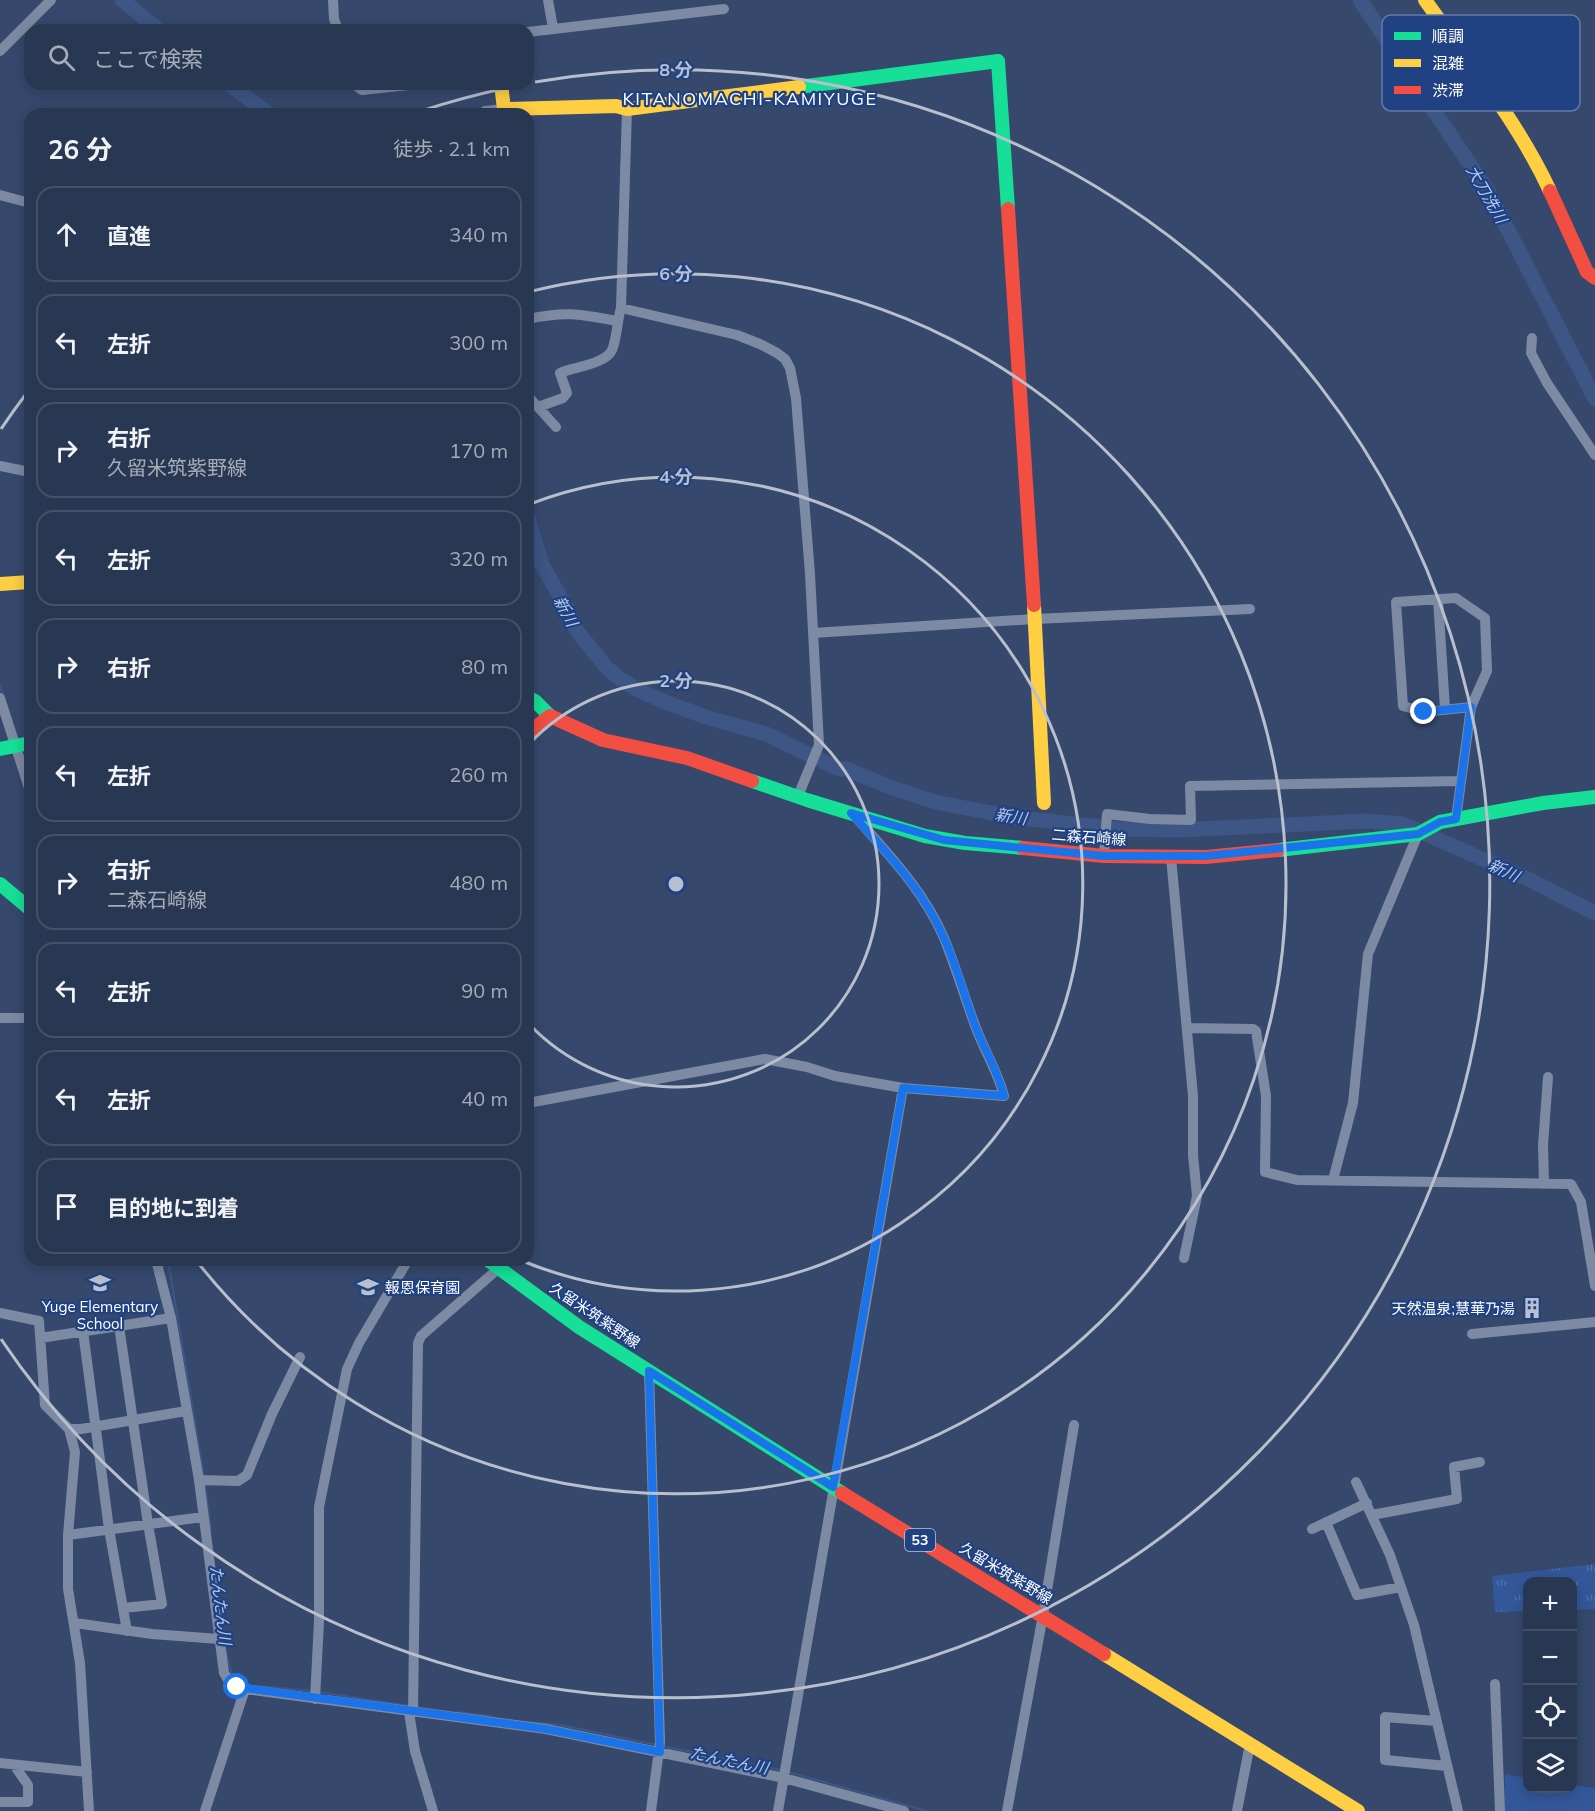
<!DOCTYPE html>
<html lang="ja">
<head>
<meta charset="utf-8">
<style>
  body { margin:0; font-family:Mulish,"Noto Sans JP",sans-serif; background:#303f59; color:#f1f3f6 }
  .controls { position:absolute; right:18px; bottom:18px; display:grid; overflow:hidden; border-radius:12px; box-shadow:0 3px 15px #0003 }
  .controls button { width:54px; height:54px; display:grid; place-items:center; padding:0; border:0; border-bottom:2px solid #445169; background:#283752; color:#f1f3f6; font:30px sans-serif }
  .stop { position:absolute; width:18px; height:18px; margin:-14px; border:4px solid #1a73e8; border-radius:50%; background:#fff }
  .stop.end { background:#1a73e8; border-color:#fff; box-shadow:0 2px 6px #0008 }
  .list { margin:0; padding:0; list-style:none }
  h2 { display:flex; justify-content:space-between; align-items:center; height:78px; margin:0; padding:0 24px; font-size:26px }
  h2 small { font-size:20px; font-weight:400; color:#a5acb8 }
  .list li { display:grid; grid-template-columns:39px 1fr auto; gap:18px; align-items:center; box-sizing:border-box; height:96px; margin:0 12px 12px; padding:0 12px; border:2px solid #445169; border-radius:18px }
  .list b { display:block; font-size:22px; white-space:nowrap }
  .list p { margin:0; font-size:20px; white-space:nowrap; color:#a5acb8 }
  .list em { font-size:20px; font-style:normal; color:#a5acb8 }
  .icon { flex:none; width:33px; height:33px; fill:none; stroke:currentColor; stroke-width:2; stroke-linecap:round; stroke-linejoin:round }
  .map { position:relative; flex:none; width:1595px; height:1811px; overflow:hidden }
  .search { position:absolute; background:#283752; box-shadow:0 3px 15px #0003; left:24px; top:24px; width:510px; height:66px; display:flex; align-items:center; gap:15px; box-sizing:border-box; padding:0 21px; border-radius:18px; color:#a5acb8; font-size:22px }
  .panel { position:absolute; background:#283752; box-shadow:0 3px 15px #0003; left:24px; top:108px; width:510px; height:1158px; border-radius:18px }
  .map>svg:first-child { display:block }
</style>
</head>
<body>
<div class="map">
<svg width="1595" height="1811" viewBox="0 0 1595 1811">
  <defs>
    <pattern id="grass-tufts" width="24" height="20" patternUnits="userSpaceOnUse" patternTransform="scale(1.5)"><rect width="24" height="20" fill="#33589a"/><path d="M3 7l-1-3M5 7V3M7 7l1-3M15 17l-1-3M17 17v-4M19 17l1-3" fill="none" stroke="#5271a9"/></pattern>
  </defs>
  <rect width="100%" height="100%" fill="#36496d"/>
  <path fill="url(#grass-tufts)" d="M1595 1564V1609L1573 1610 1572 1582H1528L1527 1611 1495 1612 1492 1576Z"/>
  <path fill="#33589a" d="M1505 1774 1527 1778 1528 1788H1572L1573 1785 1595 1788V1811H1504Z"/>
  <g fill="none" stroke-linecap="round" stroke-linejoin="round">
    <path stroke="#3d5685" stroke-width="2" d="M0 686 3 696
      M168 1260 204 1477
      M205 1482 211 1530
      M226 1649C228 1661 229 1674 239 1681
      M259 1686 313 1691
      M319 1692 411 1706
      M458 1712 491 1716
      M529 1722 556 1724 657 1745
      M662 1746 780 1770
      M788 1772 927 1811"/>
    <path stroke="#3d5685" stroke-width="15" d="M122 0 159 30
      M1360 0 1489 193 1595 399
      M229 84 269 114
      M528 518 542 565 567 609 577 631 607 668 619 678 634 688 665 702 709 718 766 734 839 769H846L890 787 935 802 1012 817 1119 829 1179 830 1367 821 1403 824 1528 879 1595 913"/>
    <path stroke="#7c8aa3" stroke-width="10" d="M333 0 334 19 338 30
      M548 0 553 28
      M528 32 724 9
      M0 51 51 0
      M354 84 362 90 418 84
      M484 114 485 111 504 109
      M0 195 30 203
      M621 308 737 335 760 344 777 353 785 359 790 368 796 398 810 574 819 745 798 796
      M528 319C566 311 579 314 617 321
      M1532 338 1531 353 1547 383 1595 455
      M528 396 556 427
      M538 407 563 398 567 393 560 373C573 367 606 364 612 350 617 339 617 321 621 308L627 109
      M0 466 30 472
      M1438 599 1445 709
      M813 633 1035 619 1250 609
      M0 698 30 791
      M1456 819 1471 707 1487 671 1485 618 1456 598 1396 602 1403 706 1424 712 1471 707
      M1104 856 1107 814 1150 819 1191 820 1190 786 1460 781
      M1171 857 1193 1096V1155L1197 1196 1184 1258
      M0 1018H30
      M1187 1028 1253 1029 1256 1031 1266 1096 1265 1172 1297 1180 1571 1184 1581 1202 1595 1286
      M528 1103 765 1059 807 1067 835 1076 903 1088 1004 1096C998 1072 985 1052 976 1028 965 999 956 967 944 938 923 889 886 852 852 813
      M1333 1180 1353 1103 1368 954 1418 834
      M1544 1184 1543 1145 1548 1077
      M156 1260 171 1318 199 1480 224 1673 231 1684 245 1689 546 1729 784 1778 904 1811
      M0 1313 39 1321 45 1405 69 1429 75 1452 68 1535V1589L80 1663 89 1811
      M119 1326 148 1524 162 1604 123 1608
      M83 1331 109 1529 127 1631
      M1472 1334 1595 1322
      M40 1338 171 1318
      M649 1371 660 1742 651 1811
      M69 1429H81L186 1411
      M199 1480 238 1481 247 1475 272 1414 300 1357
      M1356 1482 1390 1555 1414 1625 1458 1811
      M1372 1515 1457 1499 1454 1467 1480 1462
      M1326 1522 1357 1595 1401 1587
      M1312 1529 1367 1503
      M68 1535 203 1517
      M75 1623 152 1634 219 1639
      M1495 1684 1500 1811
      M315 1699 319 1621V1507L347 1369 359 1343 408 1260
      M409 1712 415 1751 433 1811
      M413 1712 418 1343 421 1336 499 1268
      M1436 1721 1385 1717V1760L1447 1766
      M0 1763 87 1772
      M0 1802H28V1785L14 1765
      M205 1811 245 1689
      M778 1811 903 1088
      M1007 1811 1043 1615 1074 1425
      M1237 1811 1250 1744"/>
    <path stroke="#16e098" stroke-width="14" d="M799 87 998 61 1008 209
      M528 698 535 701 550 716
      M0 749 30 743
      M752 781 807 800 925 836 965 843 1023 848
      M1278 850 1418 834 1440 822 1543 803 1595 797
      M0 884 30 909
      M488 1260 579 1327 842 1493"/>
    <path stroke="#ffcf43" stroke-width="14" d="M1425 0C1469 62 1518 122 1550 191
      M501 84 504 109 616 106 627 109 799 87
      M0 584 30 582
      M1034 605 1044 803
      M1104 1654 1358 1811"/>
    <path stroke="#f24e42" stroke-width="14" d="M1550 191 1587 272 1595 278
      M1008 209 1034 605
      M528 733 550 716 603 740 687 758 752 781
      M1023 848 1104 856 1206 857 1278 850
      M842 1493 1104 1654"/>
  </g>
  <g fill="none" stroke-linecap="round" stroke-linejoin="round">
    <path stroke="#1a73e8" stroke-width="8" d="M237 1687 546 1729 660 1752 649 1371 833 1487 903 1088 1004 1096C998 1071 985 1051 976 1028 965 998 957 967 944 938 923 889 886 852 851 813L944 840 1104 856H1206L1418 834 1440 822 1456 819 1471 707 1424 712"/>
  </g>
  <g fill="none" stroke="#b9bfcc" stroke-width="3">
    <path d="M529 744A203 203 0 1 1 529 1024"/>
    <path d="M530 504A407 407 0 1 1 520 1260"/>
    <path d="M528 292A610 610 0 1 1 199 1264"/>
    <path d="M1 429A814 814 0 0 1 26 394M418 112A814 814 0 0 1 521 85M535 82A814 814 0 1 1 1 1339"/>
  </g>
  <defs>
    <symbol id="school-bare" viewBox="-9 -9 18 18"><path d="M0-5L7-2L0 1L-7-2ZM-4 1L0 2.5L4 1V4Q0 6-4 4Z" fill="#b9bfcc" stroke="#204283" stroke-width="2.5" paint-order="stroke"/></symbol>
    <symbol id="building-bare" viewBox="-9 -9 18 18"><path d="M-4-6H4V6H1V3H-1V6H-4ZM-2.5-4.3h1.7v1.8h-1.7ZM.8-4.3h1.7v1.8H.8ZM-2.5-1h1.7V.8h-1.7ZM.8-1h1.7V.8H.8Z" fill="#b9bfcc" stroke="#204283" stroke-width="2.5" paint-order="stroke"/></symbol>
  </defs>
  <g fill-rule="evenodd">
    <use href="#school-bare" x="85" y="1268" width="30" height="30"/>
    <use href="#school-bare" x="353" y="1272" width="30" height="30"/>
    <use href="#building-bare" x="1517" y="1293" width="30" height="30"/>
  </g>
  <g text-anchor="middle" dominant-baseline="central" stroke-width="4.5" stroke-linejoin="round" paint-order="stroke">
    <rect fill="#204283" stroke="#bcc6da" stroke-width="1.5" x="905" y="1529" width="30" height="22" rx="4.5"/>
    <g font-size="14" font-weight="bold" fill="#fff">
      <text x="920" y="1540">53</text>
    </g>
    <g font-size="15" fill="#fff" stroke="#204283">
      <text transform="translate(1089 837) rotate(4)">二森石崎線</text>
      <text transform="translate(595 1315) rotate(34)">久留米筑紫野線</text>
      <text transform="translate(1006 1573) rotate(31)">久留米筑紫野線</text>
    </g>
    <g font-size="15" fill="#fff" stroke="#204283" text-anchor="start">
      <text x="385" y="1287">報恩保育園</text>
      <text x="100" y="1306" text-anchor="middle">Yuge Elementary<tspan x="100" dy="17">School</tspan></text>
      <text x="1515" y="1308" text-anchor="end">天然温泉;慧華乃湯</text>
    </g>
    <g font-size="16" font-style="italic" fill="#b2c9f0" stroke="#204283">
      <text transform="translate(1487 194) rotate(60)">大刀洗川</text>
      <text transform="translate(566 611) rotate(62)">新川</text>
      <text transform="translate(1011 816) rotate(9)">新川</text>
      <text transform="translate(1504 870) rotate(25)">新川</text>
      <text transform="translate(221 1605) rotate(83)">たんたん川</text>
      <text transform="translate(729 1760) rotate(12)">たんたん川</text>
    </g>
    <g font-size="18" letter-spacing="1.5" fill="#fff" stroke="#204283">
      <text x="750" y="98">KITANOMACHI-KAMIYUGE</text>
    </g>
  </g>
  <rect x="1382" y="15" width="198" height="96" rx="9" fill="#204283" stroke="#637ba8" stroke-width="1.5"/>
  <rect x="1394" y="32" width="27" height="8" fill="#16e098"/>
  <rect x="1394" y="59" width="27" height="8" fill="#ffcf43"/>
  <rect x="1394" y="86" width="27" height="8" fill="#f24e42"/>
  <g font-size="16" fill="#fff">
    <text x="1432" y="42">順調</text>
    <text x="1432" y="69">混雑</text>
    <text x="1432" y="96">渋滞</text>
  </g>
  <circle cx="676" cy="884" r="9" fill="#b9bfcc" stroke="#204283" stroke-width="3"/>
  <g font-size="18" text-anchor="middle" font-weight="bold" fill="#b9bfcc" stroke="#204283" stroke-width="4.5" stroke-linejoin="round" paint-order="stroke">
    <text x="676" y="76">8 分</text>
    <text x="676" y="280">6 分</text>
    <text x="676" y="483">4 分</text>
    <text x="676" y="687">2 分</text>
  </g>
</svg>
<div class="controls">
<button>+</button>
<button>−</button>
<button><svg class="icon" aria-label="locate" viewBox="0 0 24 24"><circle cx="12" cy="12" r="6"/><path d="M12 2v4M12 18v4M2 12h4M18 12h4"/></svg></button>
<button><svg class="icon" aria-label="layers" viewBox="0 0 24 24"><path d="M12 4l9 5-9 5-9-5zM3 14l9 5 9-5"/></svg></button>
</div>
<div class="stop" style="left:237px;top:1687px"></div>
<div class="stop end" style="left:1424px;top:712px"></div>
<div class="search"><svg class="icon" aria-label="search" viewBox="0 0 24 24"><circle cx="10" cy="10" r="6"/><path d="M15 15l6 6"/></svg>ここで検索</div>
<section class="panel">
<h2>26 分<small>徒歩 · 2.1 km</small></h2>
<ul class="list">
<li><svg class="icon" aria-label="ahead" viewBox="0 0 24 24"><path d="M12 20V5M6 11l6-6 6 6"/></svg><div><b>直進</b></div><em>340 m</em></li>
<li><svg class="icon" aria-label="left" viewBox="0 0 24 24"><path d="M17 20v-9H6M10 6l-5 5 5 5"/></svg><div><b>左折</b></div><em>300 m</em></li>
<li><svg class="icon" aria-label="right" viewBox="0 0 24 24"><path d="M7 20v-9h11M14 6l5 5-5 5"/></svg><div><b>右折</b><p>久留米筑紫野線</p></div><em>170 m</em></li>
<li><svg class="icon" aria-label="left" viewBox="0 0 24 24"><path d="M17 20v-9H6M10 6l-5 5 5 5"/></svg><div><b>左折</b></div><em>320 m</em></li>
<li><svg class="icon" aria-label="right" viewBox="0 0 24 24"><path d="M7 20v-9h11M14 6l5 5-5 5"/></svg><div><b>右折</b></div><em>80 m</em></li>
<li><svg class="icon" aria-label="left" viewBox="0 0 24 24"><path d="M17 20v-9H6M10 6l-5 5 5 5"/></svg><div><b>左折</b></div><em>260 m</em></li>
<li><svg class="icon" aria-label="right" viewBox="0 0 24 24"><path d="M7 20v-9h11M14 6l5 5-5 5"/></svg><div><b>右折</b><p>二森石崎線</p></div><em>480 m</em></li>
<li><svg class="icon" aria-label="left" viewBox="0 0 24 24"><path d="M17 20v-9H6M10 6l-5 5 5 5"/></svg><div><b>左折</b></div><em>90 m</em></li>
<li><svg class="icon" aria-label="left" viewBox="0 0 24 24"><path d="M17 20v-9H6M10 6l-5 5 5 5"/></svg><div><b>左折</b></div><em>40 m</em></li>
<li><svg class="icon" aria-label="arrive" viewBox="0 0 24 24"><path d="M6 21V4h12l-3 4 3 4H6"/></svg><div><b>目的地に到着</b></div></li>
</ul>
</section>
</div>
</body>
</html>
